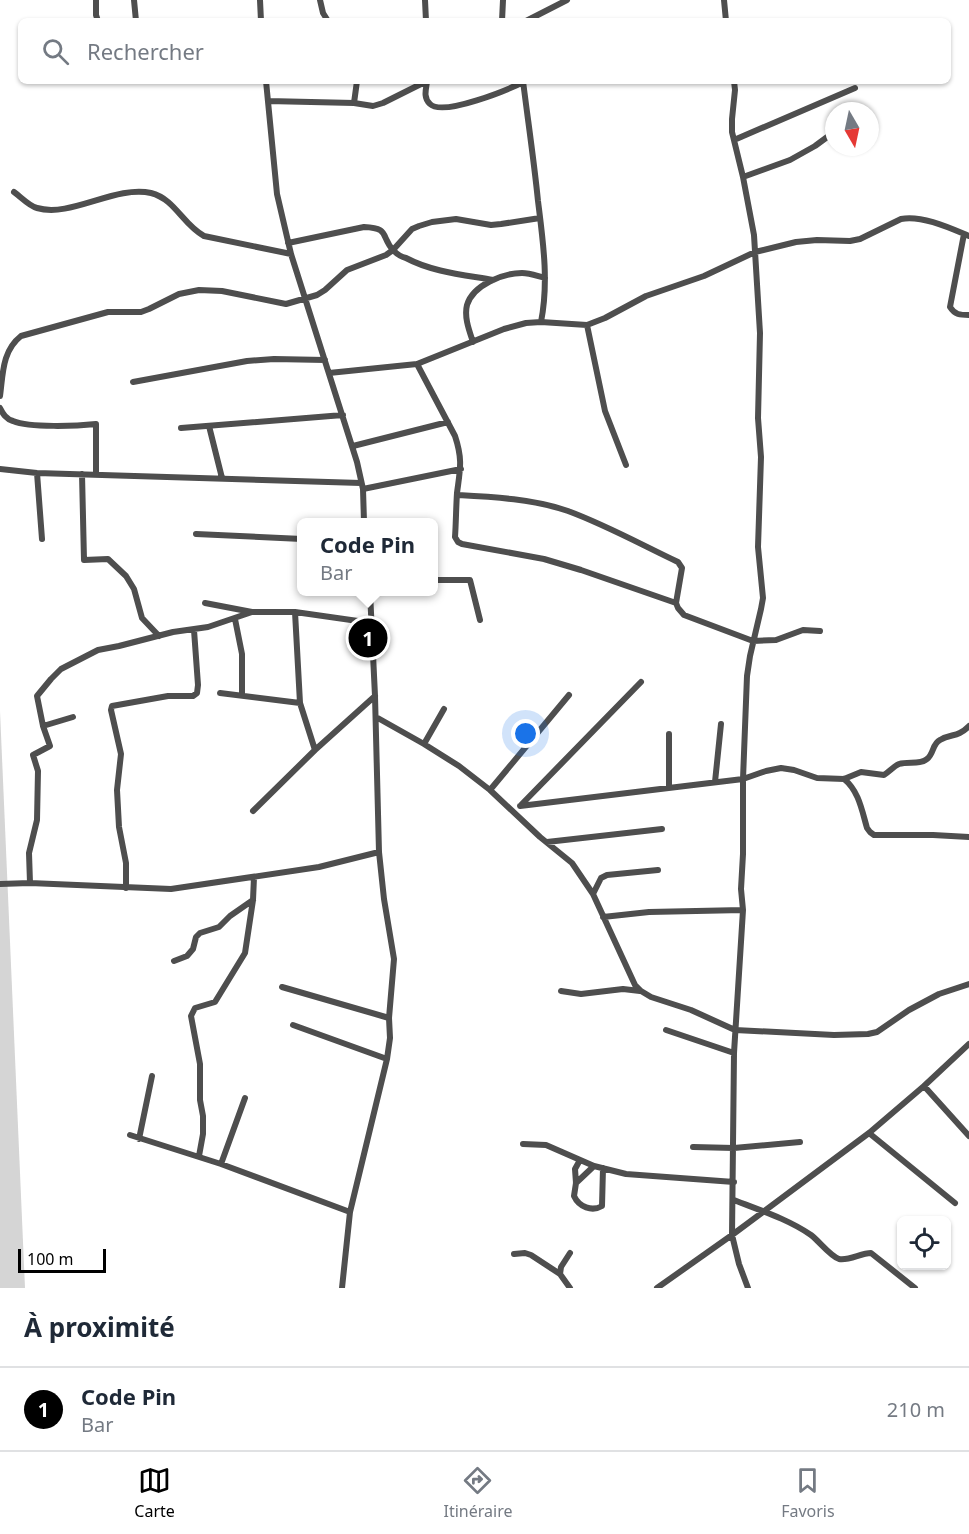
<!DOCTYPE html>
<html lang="fr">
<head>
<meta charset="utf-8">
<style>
  body { margin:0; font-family:"Noto Sans",sans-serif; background:#f2f2f3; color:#1f2937 }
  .controls { position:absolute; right:18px; bottom:18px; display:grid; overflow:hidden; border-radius:9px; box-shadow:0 2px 4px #0004 }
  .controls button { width:54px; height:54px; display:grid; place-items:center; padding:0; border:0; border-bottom:2px solid #e0e1e3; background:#fff; color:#1f2937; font:30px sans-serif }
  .compass { position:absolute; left:825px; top:102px; width:54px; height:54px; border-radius:50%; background:#fff; box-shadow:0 2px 4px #0004; rotate:171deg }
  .scale { position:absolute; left:18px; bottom:15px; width:88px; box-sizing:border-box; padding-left:6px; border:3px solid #000; border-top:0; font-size:16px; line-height:21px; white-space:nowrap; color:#000; -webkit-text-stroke:4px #fff; paint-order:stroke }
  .you { position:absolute; left:526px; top:734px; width:21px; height:21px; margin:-15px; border:4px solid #fff; border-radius:50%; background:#1a73e8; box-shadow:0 0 0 9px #1a73e833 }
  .badge { display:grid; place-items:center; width:39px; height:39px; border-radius:50%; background:#000; color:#fff; font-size:20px; font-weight:700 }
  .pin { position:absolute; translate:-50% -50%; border:3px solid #fff; box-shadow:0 2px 6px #0006 }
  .popup { position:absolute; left:297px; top:518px; width:141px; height:78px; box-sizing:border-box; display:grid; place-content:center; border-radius:9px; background:#fff; filter:drop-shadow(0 2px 4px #0005); font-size:20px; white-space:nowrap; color:#747a83 }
  .popup b { font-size:22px; color:#1f2937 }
  .popup::after { content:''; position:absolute; left:50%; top:100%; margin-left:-12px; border:12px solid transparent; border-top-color:#fff }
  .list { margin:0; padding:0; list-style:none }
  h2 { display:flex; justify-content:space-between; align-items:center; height:78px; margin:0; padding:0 24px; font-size:26px }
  h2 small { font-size:20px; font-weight:400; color:#747a83 }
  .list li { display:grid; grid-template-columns:39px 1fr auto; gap:18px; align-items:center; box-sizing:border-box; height:84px; padding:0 24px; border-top:2px solid #e0e1e3 }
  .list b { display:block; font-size:22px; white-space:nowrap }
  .list p { margin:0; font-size:20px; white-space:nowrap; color:#747a83 }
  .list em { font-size:20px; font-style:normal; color:#747a83 }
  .icon { flex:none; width:33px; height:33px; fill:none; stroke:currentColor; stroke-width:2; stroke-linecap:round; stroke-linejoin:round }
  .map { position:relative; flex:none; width:969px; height:1288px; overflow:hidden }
  .search { position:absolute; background:#fff; box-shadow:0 2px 4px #0004; left:18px; right:18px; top:18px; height:66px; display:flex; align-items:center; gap:15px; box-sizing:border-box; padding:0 21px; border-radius:9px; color:#747a83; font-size:22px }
  .sheet { height:162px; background:#fff }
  nav { display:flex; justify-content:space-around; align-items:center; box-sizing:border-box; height:84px; border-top:2px solid #e0e1e3; background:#fff; font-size:16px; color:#747a83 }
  nav a { display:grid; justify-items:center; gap:3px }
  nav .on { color:#000 }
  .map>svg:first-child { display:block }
</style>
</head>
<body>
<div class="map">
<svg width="969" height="1288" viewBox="0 0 969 1288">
  <rect width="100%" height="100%" fill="#fff"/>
  <path fill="#d5d5d5" d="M0 711 25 1288H0Z"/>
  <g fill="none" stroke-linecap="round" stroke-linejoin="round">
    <path stroke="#4e4e4e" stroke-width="6" d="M96 0V15L98 21
      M134 0 136 21
      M260 0 261 21
      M320 0 323 13 328 21
      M425 0 426 21
      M724 0 726 21
      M163 21H167
      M502 21 503 0
      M526 21 567 0
      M266 81 277 194 291 254 357 462 363 489 364 522
      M523 81C528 121 534 161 538 201 543 241 549 282 541 322
      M734 81 735 90 732 119V132L743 177 754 235 760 333 758 418 761 457 758 547 763 598 761 609 750 656 747 676 743 779V854L741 889 743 910 734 1053 732 1235 739 1264 748 1288
      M427 82C426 89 423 98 430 104 443 117 510 89 525 81
      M268 101 354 103 373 106 383 103 427 81
      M354 103 357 81
      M734 140 855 88
      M743 177 790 160 815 146 834 132
      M14 192C21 197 29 206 37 208 71 218 115 185 151 193 175 199 183 225 204 236L291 254
      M964 234 950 307C955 315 960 315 969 315
      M288 243 364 227C391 228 380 237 394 251 397 254 402 257 406 258 432 272 465 275 493 280
      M587 325 605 411 626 465
      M473 342C469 330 464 317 467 305 473 285 503 273 522 273 530 273 537 276 545 278
      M417 364 455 436C463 460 460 470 457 493 456 508 456 523 455 537L458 542 462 544 544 559 581 570 676 603
      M329 373 417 364 504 329 526 323 541 322 587 325 605 318 646 296 704 276 755 252 796 242 817 240 850 241 860 239 901 219C922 215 950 228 969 236
      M133 382 247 361 274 359 325 360
      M0 396C3 374 2 351 21 336L108 312H141L149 309 179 294 199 290 222 291 286 304 317 295 325 290 347 270 386 255 393 250 412 229 419 226 432 222 456 219 491 225 501 224 540 218
      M0 408C3 414 6 419 13 421 30 428 77 426 96 424V475
      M209 426 222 478
      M181 428 343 415
      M353 446 448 422
      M0 469 37 473 361 483
      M37 473 42 539
      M82 474 84 560 108 559 126 576 134 589 142 618 159 636
      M363 489 461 469
      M457 495C494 497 533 499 568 511 606 525 642 545 678 562L682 568 676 603 678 608 684 615 753 641 776 640 803 630 820 631
      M196 534 302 539
      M434 580H470L480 620
      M205 603 252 612H295L372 623
      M295 612 300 703 315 750
      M235 619 242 654V695
      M220 693 300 703
      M376 717 424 744 459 766 490 790 540 837 572 863 593 894 635 985 641 991 651 997 691 1010 735 1030 834 1035 868 1034 877 1032 909 1010 939 994 969 984
      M43 726 37 696 51 679 61 669 98 650 119 646 173 632 208 627 252 612
      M424 744 444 709
      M844 779C859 791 862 811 867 828L870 832 874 835H933L969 837
      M715 782 721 724
      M669 787V734
      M490 790 569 695
      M521 805 641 682
      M520 806 743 779 766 771 781 768 794 770 817 778 844 779 861 772 884 775C889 772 894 766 899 764 908 761 920 765 927 759 934 754 932 744 940 740 952 733 957 738 969 726
      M253 811 315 750 375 696
      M547 842 662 829
      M30 883 29 853 37 820 38 771 33 755 50 746 43 726 73 717
      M0 884 30 883 171 889 319 867 379 852
      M126 888V863L119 827 117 790 121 754 111 710 112 706 168 696H193L197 693 198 685 194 630
      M593 894 601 878 607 875 658 870
      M603 917 649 912 743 910
      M174 961 187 956 193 949 196 937 200 933 219 927 230 916 253 900
      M282 987 389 1018
      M561 991 581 994 623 989 640 991
      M293 1025 387 1059
      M666 1030 734 1053
      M924 1086 969 1136
      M869 1133 955 1203
      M130 1135 221 1164 350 1212
      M139 1139 152 1076
      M523 1144 546 1145 594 1166 626 1174 734 1182
      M693 1147 734 1148 800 1142
      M199 1156 203 1134V1116L200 1100V1064L191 1016 195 1008 215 1002 245 953 253 900 254 877
      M580 1160 575 1169 576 1183 574 1196C579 1207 592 1212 602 1206L603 1168
      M221 1164 245 1098
      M576 1183 594 1166
      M734 1200C759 1210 788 1219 811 1235 819 1241 830 1256 839 1259 849 1261 861 1253 871 1253L915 1288
      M514 1254 525 1253 531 1255 560 1274 570 1288
      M560 1274 561 1267 570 1253
      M342 1288 350 1212 387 1059 390 1038 389 1018 394 959 384 899 379 852 375 696 370 592
      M657 1288 732 1235 869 1133 924 1086 969 1044"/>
  </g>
</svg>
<div class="controls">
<button><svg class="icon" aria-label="locate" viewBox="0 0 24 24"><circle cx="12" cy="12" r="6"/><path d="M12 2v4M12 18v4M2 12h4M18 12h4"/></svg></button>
</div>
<svg class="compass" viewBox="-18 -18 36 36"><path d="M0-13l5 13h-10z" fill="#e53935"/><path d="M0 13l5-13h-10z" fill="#747a83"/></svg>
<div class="scale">100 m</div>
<div class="you"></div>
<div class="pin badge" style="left:368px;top:638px">1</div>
<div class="popup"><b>Code Pin</b>Bar</div>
<div class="search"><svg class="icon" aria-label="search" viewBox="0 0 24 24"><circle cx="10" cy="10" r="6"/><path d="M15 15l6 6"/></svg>Rechercher</div>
</div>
<section class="sheet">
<h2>À proximité<small></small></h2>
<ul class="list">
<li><span class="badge">1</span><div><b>Code Pin</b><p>Bar</p></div><em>210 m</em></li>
</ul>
</section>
<nav>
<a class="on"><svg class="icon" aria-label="map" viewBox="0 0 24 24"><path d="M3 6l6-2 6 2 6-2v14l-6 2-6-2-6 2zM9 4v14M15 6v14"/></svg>Carte</a>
<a><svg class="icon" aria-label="directions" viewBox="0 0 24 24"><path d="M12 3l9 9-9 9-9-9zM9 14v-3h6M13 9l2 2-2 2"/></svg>Itinéraire</a>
<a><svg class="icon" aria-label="saved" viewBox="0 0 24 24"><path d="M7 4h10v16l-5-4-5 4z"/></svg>Favoris</a>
</nav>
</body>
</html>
